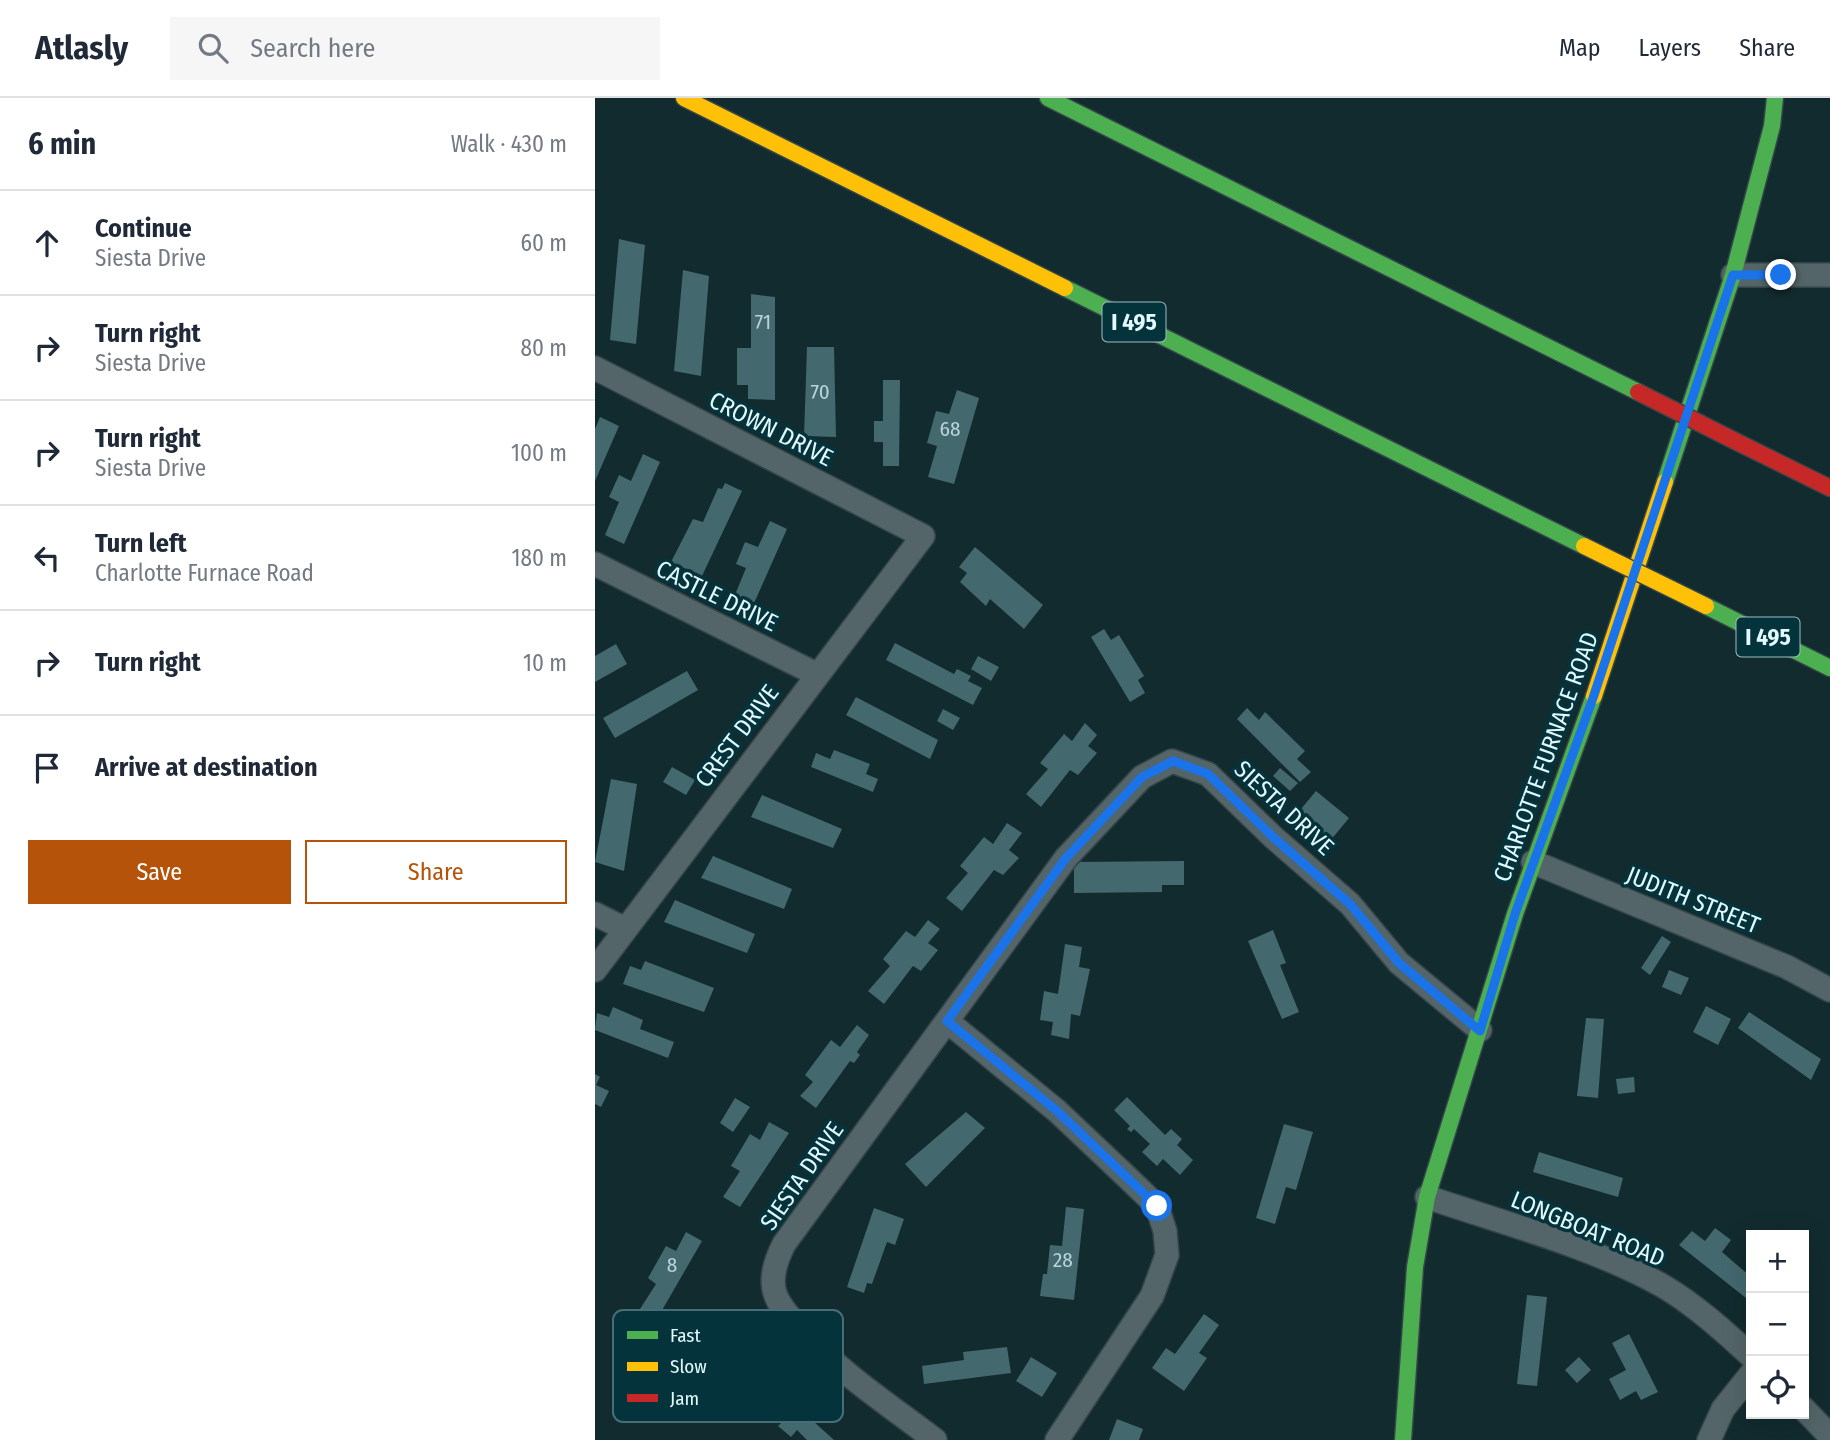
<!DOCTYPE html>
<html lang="en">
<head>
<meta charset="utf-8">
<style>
  body { margin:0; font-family:"Fira Sans Condensed",sans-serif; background:#f6f6f7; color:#1f2937 }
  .controls { position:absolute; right:21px; bottom:21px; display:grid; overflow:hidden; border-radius:0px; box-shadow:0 7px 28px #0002 }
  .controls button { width:63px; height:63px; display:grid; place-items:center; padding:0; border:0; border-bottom:2px solid #e0e1e3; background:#fff; color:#1f2937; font:35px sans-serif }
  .stop { position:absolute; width:21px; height:21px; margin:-16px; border:5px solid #1a73e8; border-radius:50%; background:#fff }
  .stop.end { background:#1a73e8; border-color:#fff; box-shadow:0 2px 7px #0008 }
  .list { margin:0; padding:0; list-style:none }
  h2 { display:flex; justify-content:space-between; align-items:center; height:91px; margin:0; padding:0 28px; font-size:30px }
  h2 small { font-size:23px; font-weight:400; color:#747a83 }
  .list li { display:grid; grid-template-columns:46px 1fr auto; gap:21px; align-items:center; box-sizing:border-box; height:105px; padding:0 28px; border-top:2px solid #e0e1e3 }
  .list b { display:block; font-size:26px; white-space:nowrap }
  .list p { margin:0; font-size:23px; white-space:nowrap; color:#747a83 }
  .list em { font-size:23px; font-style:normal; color:#747a83 }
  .actions { display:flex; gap:14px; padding:21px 28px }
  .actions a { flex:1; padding:16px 0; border:2px solid #b45309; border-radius:0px; text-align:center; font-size:24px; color:#b45309 }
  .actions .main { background:#b45309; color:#fff }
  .icon { flex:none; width:38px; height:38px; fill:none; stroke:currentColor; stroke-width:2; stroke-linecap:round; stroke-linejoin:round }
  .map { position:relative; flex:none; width:1235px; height:1342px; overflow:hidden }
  header { display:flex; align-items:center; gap:42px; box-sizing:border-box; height:98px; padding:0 35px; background:#fff; border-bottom:2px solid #e0e1e3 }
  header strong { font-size:33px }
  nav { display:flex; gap:38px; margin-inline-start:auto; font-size:24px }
  .search { width:490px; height:63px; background:#f6f6f7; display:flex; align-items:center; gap:18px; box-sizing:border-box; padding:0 24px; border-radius:0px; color:#747a83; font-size:26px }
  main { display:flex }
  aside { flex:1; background:#fff }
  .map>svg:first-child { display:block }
</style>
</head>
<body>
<header>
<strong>Atlasly</strong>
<div class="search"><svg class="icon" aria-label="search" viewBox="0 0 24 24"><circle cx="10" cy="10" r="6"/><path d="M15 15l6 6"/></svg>Search here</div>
<nav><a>Map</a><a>Layers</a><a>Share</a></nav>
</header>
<main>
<aside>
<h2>6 min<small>Walk · 430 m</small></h2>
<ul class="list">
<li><svg class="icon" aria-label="ahead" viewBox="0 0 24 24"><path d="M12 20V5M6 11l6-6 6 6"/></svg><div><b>Continue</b><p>Siesta Drive</p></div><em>60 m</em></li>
<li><svg class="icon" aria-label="right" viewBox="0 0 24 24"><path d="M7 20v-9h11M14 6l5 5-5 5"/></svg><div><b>Turn right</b><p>Siesta Drive</p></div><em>80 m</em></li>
<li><svg class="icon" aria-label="right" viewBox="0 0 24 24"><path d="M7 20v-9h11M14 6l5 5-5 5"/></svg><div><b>Turn right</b><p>Siesta Drive</p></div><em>100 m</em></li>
<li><svg class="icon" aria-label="left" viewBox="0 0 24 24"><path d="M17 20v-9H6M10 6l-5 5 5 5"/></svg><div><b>Turn left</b><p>Charlotte Furnace Road</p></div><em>180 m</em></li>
<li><svg class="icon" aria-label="right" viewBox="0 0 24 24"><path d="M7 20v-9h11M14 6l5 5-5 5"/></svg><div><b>Turn right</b></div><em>10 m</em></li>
<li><svg class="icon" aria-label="arrive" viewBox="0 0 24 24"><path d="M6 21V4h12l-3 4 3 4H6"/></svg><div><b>Arrive at destination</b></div></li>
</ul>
<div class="actions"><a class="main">Save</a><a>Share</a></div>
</aside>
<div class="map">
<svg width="1235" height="1342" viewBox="0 0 1235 1342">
  <rect width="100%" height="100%" fill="#122b2e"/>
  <path fill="#43686e" d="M24 141 50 147 41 246 15 242Z
    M88 172 114 178 106 278 79 273Z
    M156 196 180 199V302L153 301V287H142V250H156Z
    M212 249H239L241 339 209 338Z
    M288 282H305L304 368H288V344H279V323H288Z
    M362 292 384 300 359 386 333 379 342 348 332 345 341 313 354 316Z
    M5 319 24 328 0 383V331Z
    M48 356 65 364 29 446 10 437 24 404 14 399 24 377 36 383Z
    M130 385 147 393 107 478 76 464 98 421 108 424 123 390 127 391Z
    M175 423 192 431 156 512 137 504 151 470 141 466 150 444 163 449Z
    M380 449 448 507 429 531 395 501 391 508 365 484 372 475 364 469Z
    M509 531 516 542 524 537 549 578 543 582 550 595 535 604 496 539Z
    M300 545 359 576 362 571 376 578 373 583 387 590 378 607 291 562Z
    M21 546 32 566 0 584V558Z
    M383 558 404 569 396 583 376 571Z
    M92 573 103 592 20 640 8 620Z
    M261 599 343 642 335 661 251 617Z
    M652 610 664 622 670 614 710 653 702 661 716 674 705 684 642 621Z
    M348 611 365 620 358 632 342 623Z
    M490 625 502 637 493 648 502 655 483 677 475 672 446 709 431 696 453 671 445 665 469 636 477 643Z
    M239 652 275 666 271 676 283 681 278 694 216 669 221 655 235 661Z
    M77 669 100 682 91 697 68 684Z
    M685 670 703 685 695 693 678 678Z
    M16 681 42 686 29 773 0 764Z
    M721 693 754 720 735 743 701 717Z
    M167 697 247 731 238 750 156 719Z
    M412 725 427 735 414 752 424 760 408 777 399 772 367 813 351 800 373 775 365 768 389 739 398 746Z
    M118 758 197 791 189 811 106 780Z
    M589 763V787H567V794L479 795V764Z
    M80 802 160 836 152 855 69 824Z
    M333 822 345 831 333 845 343 852 326 873 318 868 289 906 273 893 295 868 288 861 311 833 320 839Z
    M678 832 691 865 685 867 704 914 687 921 653 843Z
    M1067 838 1076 844 1055 877 1046 870Z
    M470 846 487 849 484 869 495 871 485 918 476 916 474 941 456 937 458 924 445 922 449 893 463 896Z
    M50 863 119 890 109 914 28 886 35 868 46 872Z
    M1074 872 1094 880 1086 897 1067 889Z
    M1111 908 1136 921 1123 947 1098 934Z
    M18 909 48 922 45 931 79 944 73 960 0 932 2 915 14 919Z
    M1154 914 1226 961 1216 982 1143 930Z
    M991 920 1009 921 1003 1000 982 998Z
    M262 927 274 937 262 954 265 957 259 965 255 963 221 1010 205 998 218 984 210 977 236 942 245 949Z
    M0 976 5 979 1 987 14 993 6 1009 0 1006Z
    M1039 979 1040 994 1023 996 1021 981Z
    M532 999 570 1037 576 1031 587 1041 582 1047 598 1062 585 1077 568 1061 562 1068 547 1054 555 1046 539 1031 536 1034 532 1031 535 1028 519 1012Z
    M140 1000 155 1009 138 1034 125 1025Z
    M371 1014 390 1030 331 1089 310 1066Z
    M174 1024 194 1035 145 1109 128 1099 145 1073 136 1068 155 1036 165 1042Z
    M689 1026 718 1034 701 1092 691 1089 680 1126 661 1120Z
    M944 1054 1028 1080 1023 1099 938 1074Z
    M471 1109 489 1111 479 1202 445 1198 448 1176H452L455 1147 467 1148Z
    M279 1110 309 1121 300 1147 292 1144 277 1186 272 1185 269 1195 252 1189Z
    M1120 1130 1136 1142 1127 1154 1156 1179V1204L1084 1147 1097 1133 1110 1143Z
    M91 1134 107 1143 62 1221 45 1211 61 1186 53 1180 71 1148 81 1153Z
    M932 1197 952 1199 942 1288 922 1286Z
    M609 1216 624 1227 604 1255 612 1260 589 1293 557 1270 571 1250 580 1256Z
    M1034 1236 1063 1294 1046 1302 1041 1293 1025 1302 1014 1281 1031 1272 1017 1245Z
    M412 1249 416 1275 329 1286 327 1268 369 1262 368 1254Z
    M436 1259 462 1275 447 1299 421 1283Z
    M984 1259 996 1272 982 1285 970 1272Z
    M188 1296 239 1342H212L202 1332 196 1339 183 1328 190 1321 177 1309Z
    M522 1321 548 1331 544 1342H514Z"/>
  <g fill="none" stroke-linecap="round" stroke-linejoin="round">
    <defs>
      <path id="street" d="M1138 177H1235
        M0 270 328 438 0 872
        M0 466 221 576
        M938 764 1192 869 1235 892
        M0 816 30 831
        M352 923 462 1013 534 1081 562 1108 570 1133 572 1157 557 1198 462 1342
        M832 1099C908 1125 999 1149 1068 1188 1100 1207 1129 1233 1156 1258
        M1209 1311 1235 1338
        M340 1342C294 1307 245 1275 207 1233 198 1223 186 1211 181 1198 174 1181 181 1162 189 1146L471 760 547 679 577 663 613 676 678 739 755 806 804 865 885 932
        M1114 1342 1128 1311 1156 1276"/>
      <path id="fast" d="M453 0 1043 294
        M470 190 989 448
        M1070 384 1138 177 1177 28 1180 0
        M1111 508 1235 570
        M808 1342 820 1169 832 1099 920 816 999 598"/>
      <path id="slow" d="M89 0 470 190
        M999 598 1070 384"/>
      <path id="jam" d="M1140 343 1235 390"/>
    </defs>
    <use href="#street" stroke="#344549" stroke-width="26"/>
    <use href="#fast" stroke="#344549" stroke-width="19"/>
    <use href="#slow" stroke="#344549" stroke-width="19"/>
    <use href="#jam" stroke="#344549" stroke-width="19"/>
    <use href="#street" stroke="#536568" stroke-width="23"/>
    <use href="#fast" stroke="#4caf50" stroke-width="16"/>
    <use href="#slow" stroke="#ffc107" stroke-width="16"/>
    <use href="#jam" stroke="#c62828" stroke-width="16"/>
    <defs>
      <path id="slow-bridge" d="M989 448 1111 508"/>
      <path id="jam-bridge" d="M1043 294 1140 343"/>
    </defs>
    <use href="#slow-bridge" stroke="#344549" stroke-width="19" stroke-linecap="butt"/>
    <use href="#jam-bridge" stroke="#344549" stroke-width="19" stroke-linecap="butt"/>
    <use href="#slow-bridge" stroke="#ffc107" stroke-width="16"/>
    <use href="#jam-bridge" stroke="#c62828" stroke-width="16"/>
  </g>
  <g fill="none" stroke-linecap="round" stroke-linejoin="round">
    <path stroke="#1a73e8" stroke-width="9" d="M562 1108 462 1013 352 923 471 760 547 679 578 663 613 676 678 739 755 806 804 865 885 933 920 816 998 600 1138 177H1186"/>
  </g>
  <g text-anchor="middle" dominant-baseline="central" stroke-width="7" stroke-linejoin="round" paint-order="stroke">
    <g font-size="21" fill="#bad5da">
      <text x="168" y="224">71</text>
      <text x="225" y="294">70</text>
      <text x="355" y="331">68</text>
      <text x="468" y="1162">28</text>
      <text x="77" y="1167">8</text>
    </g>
    <g fill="#05333b" stroke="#a0bec4" stroke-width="2">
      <rect x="507.5" y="204.5" width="63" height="39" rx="5"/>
      <rect x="1141.5" y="519.5" width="63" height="39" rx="5"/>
    </g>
    <g font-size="23" font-weight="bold" fill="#e2f9fe">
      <text x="539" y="224">I 495</text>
      <text x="1173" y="539">I 495</text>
    </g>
    <g font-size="24" fill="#e2f9fe" stroke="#05333b">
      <text transform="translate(176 331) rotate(27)">CROWN DRIVE</text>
      <text transform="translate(122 498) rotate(26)">CASTLE DRIVE</text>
      <text transform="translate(142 638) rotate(-53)">CREST DRIVE</text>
      <text transform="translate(951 659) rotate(-70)">CHARLOTTE FURNACE ROAD</text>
      <text transform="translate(689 710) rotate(43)">SIESTA DRIVE</text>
      <text transform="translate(1098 802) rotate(22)">JUDITH STREET</text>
      <text transform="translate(207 1078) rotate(-55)">SIESTA DRIVE</text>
      <text transform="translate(993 1131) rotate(22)">LONGBOAT ROAD</text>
    </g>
  </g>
  <rect x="18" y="1212" width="230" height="112" rx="10" fill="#05333b" stroke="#476e76" stroke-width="2"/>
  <rect x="32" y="1233" width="31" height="8" fill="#4caf50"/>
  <rect x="32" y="1264" width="31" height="9" fill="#ffc107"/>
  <rect x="32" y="1296" width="31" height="8" fill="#c62828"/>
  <g font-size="19" fill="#e2f9fe">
    <text x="75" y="1244">Fast</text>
    <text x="75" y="1275">Slow</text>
    <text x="75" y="1307">Jam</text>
  </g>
</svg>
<div class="controls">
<button>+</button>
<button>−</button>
<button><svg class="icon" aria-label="locate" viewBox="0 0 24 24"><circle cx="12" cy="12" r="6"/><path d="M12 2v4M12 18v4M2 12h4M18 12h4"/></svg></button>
</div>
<div class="stop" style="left:562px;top:1108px"></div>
<div class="stop end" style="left:1186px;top:177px"></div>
</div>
</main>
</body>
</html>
